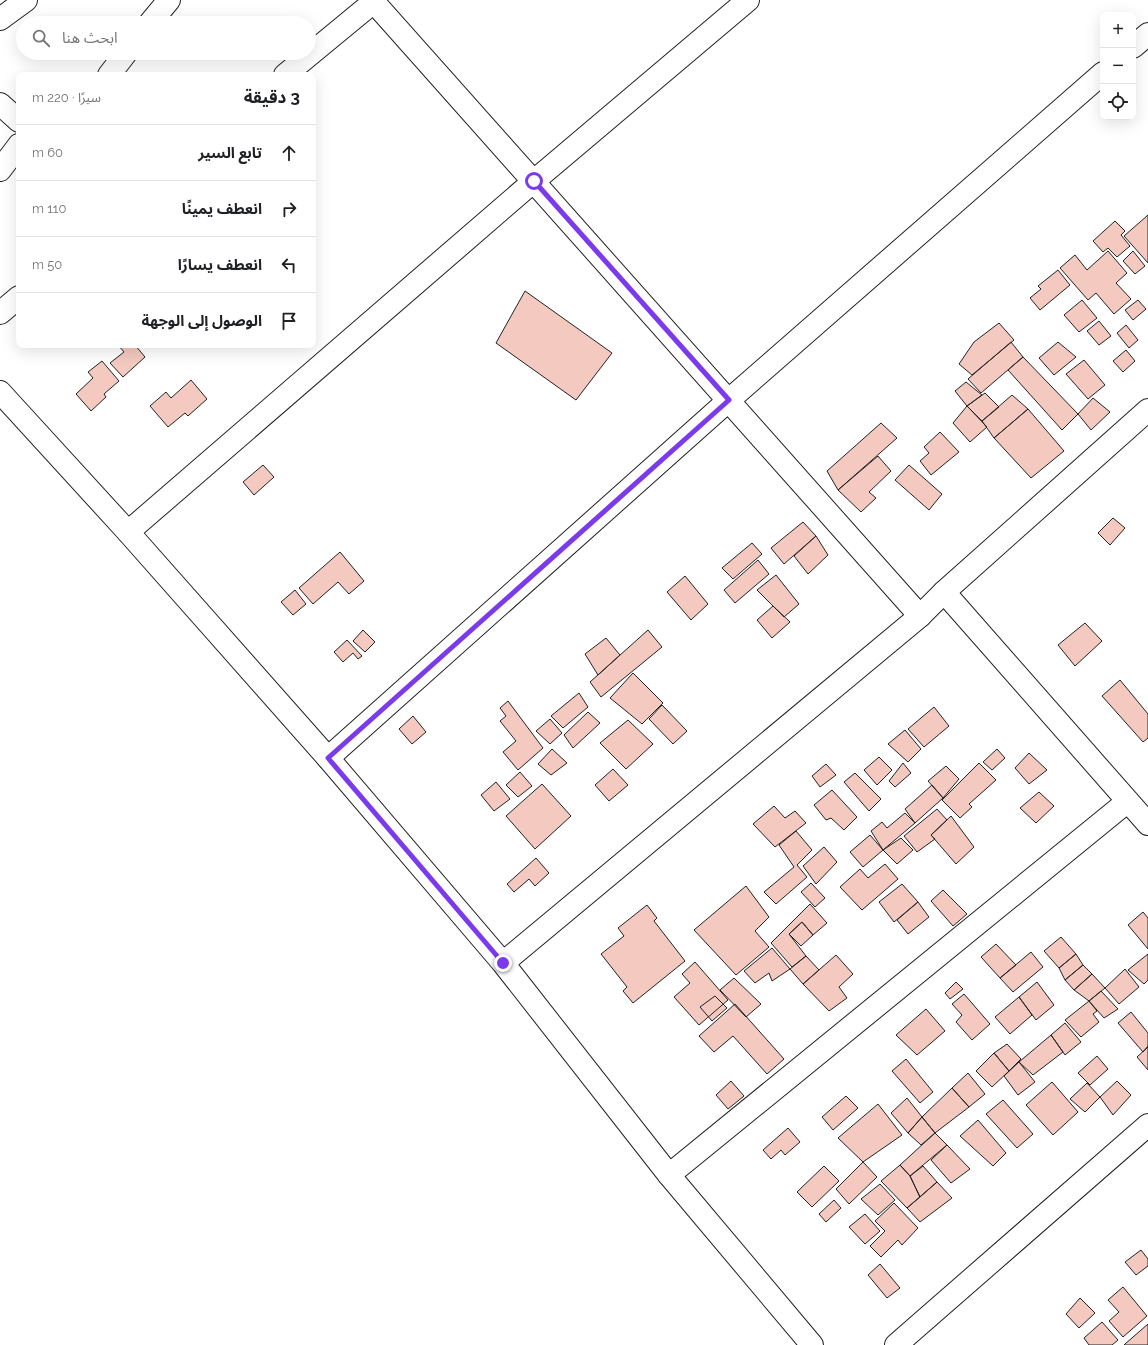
<!DOCTYPE html>
<html lang="ar">
<head>
<meta charset="utf-8">
<style>
  body { margin:0; font-family:Raleway,"Noto Sans Arabic",sans-serif; background:#f6f6f6; color:#202124; direction:rtl }
  .controls { position:absolute; right:12px; top:12px; display:grid; overflow:hidden; border-radius:8px; box-shadow:0 4px 16px #0002 }
  .controls button { width:36px; height:36px; display:grid; place-items:center; padding:0; border:0; border-bottom:1px solid #e0e0e0; background:#fff; color:#202124; font:20px sans-serif }
  .stop { position:absolute; width:12px; height:12px; margin:-9px; border:3px solid #7c3aed; border-radius:50%; background:#fff }
  .stop.end { background:#7c3aed; border-color:#fff; box-shadow:0 1px 4px #0008 }
  .list { margin:0; padding:0; list-style:none }
  h2 { display:flex; justify-content:space-between; align-items:center; height:52px; margin:0; padding:0 16px; font-size:17px }
  h2 small { font-size:13px; font-weight:400; color:#757577 }
  .list li { display:grid; grid-template-columns:26px 1fr auto; gap:12px; align-items:center; box-sizing:border-box; height:56px; padding:0 16px; border-top:1px solid #e0e0e0 }
  .list b { display:block; font-size:15px; white-space:nowrap }
  .list em { font-size:13px; font-style:normal; color:#757577 }
  .icon { flex:none; width:22px; height:22px; fill:none; stroke:currentColor; stroke-width:2; stroke-linecap:round; stroke-linejoin:round }
  .map { position:relative; flex:none; width:1148px; height:1345px; overflow:hidden; direction:ltr }
  .search { position:absolute; background:#fff; box-shadow:0 4px 16px #0002; left:16px; top:16px; width:300px; height:44px; display:flex; align-items:center; gap:10px; box-sizing:border-box; padding:0 14px; border-radius:22px; color:#757577; font-size:15px }
  .panel { position:absolute; background:#fff; box-shadow:0 4px 16px #0002; left:16px; top:72px; width:300px; height:276px; border-radius:8px; direction:rtl }
  .map>svg:first-child { display:block }
</style>
</head>
<body>
<div class="map">
<svg width="1148" height="1345" viewBox="0 0 1148 1345">
  <rect width="100%" height="100%" fill="#fff"/>
  <path fill="#f3c9c0" stroke="#222" d="M1148 215V263L1124 236Z
    M1115 221 1125 231 1121 235 1130 246 1117 257 1108 248 1103 252 1093 241Z
    M1108 251 1127 273 1116 283 1131 299 1114 314 1096 293 1088 300 1060 268 1075 255 1087 270Z
    M1133 251 1145 266 1135 274 1123 261Z
    M1058 270 1070 285 1040 310 1030 298 1041 289 1038 286Z
    M525 291 612 353 576 400 496 343Z
    M1082 300 1097 318 1079 332 1064 315Z
    M1138 300 1146 309 1133 320 1125 310Z
    M1099 321 1111 336 1099 345 1087 331Z
    M999 323 1014 340 972 375 959 364 974 342Z
    M1126 325 1138 340 1129 348 1117 333Z
    M1011 342 1023 357 981 393 968 379Z
    M1058 342 1076 357 1054 375 1039 358Z
    M118 345H135L145 357 123 377 110 363 124 352Z
    M1126 350 1135 361 1123 372 1113 361Z
    M1023 357 1078 414 1062 430 1008 370Z
    M1084 360 1105 385 1088 399 1066 374Z
    M102 361 119 381 104 394 106 397 91 411 76 394 93 378 88 372Z
    M191 380 207 399 188 416 185 413 168 427 150 406 166 392 171 398Z
    M966 382 982 395 967 406 955 391Z
    M985 393 999 407 982 421 967 406Z
    M1012 395 1028 409 994 438 982 421Z
    M1093 398 1110 412 1091 430 1078 414Z
    M967 406 987 427 970 442 953 423Z
    M1028 409 1064 451 1031 478 994 438Z
    M881 423 897 438 838 490 827 471Z
    M940 432 959 452 931 475 920 461 929 453 924 447Z
    M878 456 891 471 869 492 876 498 861 512 838 490Z
    M263 465 274 477 254 495 243 482Z
    M909 465 942 494 929 510 895 480Z
    M1113 518 1125 528 1110 545 1098 533Z
    M803 522 816 536 784 564 771 548Z
    M816 536 828 555 808 574 794 556Z
    M752 543 762 554 733 579 722 568Z
    M340 552 364 581 349 594 338 582 313 604 299 588Z
    M758 560 769 574 735 603 724 590Z
    M776 575 799 604 784 617 757 590Z
    M685 576 708 604 691 620 667 592Z
    M295 590 306 604 293 615 281 602Z
    M773 606 790 622 772 638 757 620Z
    M1085 623 1102 641 1075 666 1058 645Z
    M363 630 375 642 365 652 353 641Z
    M648 630 662 647 601 697 590 682Z
    M606 638 620 655 598 675 585 654Z
    M347 640 362 656 358 659 353 653 343 662 334 652Z
    M633 673 663 703 642 724 610 698Z
    M1120 680 1148 714V738L1143 742 1102 696Z
    M579 693 588 707 563 728 551 716Z
    M508 701 543 748 518 770 503 752 516 741 500 721 506 716 500 708Z
    M662 705 687 731 673 744 649 719Z
    M934 707 949 726 924 747 908 729Z
    M588 712 600 723 573 748 564 735Z
    M413 716 426 732 412 744 399 729Z
    M550 719 562 733 550 744 536 731Z
    M628 720 653 744 626 769 600 743Z
    M905 730 921 749 908 762 888 744Z
    M552 749 567 763 551 775 538 764Z
    M997 749 1005 758 992 770 983 762Z
    M1029 753 1047 770 1029 784 1015 768Z
    M879 757 892 770 877 785 864 770Z
    M903 763 911 773 895 787 889 781Z
    M979 763 996 780 969 804 972 807 960 818 942 800Z
    M826 764 836 775 820 787 812 776Z
    M946 766 959 779 943 798 928 781Z
    M613 769 628 785 609 801 595 785Z
    M520 772 532 786 518 797 506 785Z
    M855 773 881 799 869 811 844 782Z
    M496 782 510 799 494 811 481 795Z
    M542 784 571 816 535 849 506 816Z
    M932 785 943 798 915 823 905 809Z
    M832 790 857 817 844 830 831 818 826 820 814 805Z
    M1039 792 1054 806 1036 823 1020 808Z
    M774 806 785 818 795 811 806 823 775 847 753 824Z
    M937 809 947 820 931 835 935 839 917 852 904 836Z
    M905 813 915 823 883 850 871 831 882 822 887 828Z
    M951 816 974 847 956 864 931 835Z
    M796 831 812 850 797 865 807 877 776 904 764 892 794 867 779 845Z
    M870 835 883 850 863 867 850 852Z
    M901 838 913 850 897 864 883 850Z
    M824 847 837 862 816 884 803 866Z
    M536 858 549 873 535 886 529 879 514 892 507 884Z
    M885 864 898 879 862 910 840 887 860 869 868 878Z
    M811 883 825 898 815 907 801 892Z
    M902 884 918 902 894 922 879 902Z
    M746 886 769 917 755 931 769 947 736 975 694 930Z
    M943 890 967 914 953 926 931 901Z
    M918 902 929 917 908 934 897 920Z
    M810 904 827 923 813 935 802 922 789 934 806 956 792 967 771 943Z
    M647 905 657 918 654 921 685 961 633 1003 623 991 627 987 601 954 624 936 618 928Z
    M1143 912 1148 918V949L1128 925Z
    M802 922 813 935 801 946 789 934Z
    M1061 937 1076 954 1059 968 1044 951Z
    M996 944 1016 965 1000 978 981 957Z
    M772 948 790 969 772 981 769 973 755 983 744 971Z
    M1031 952 1043 967 1013 992 1000 978Z
    M1076 954 1083 965 1065 980 1059 968Z
    M1148 954V980L1144 984 1128 970Z
    M836 955 853 974 839 987 847 998 829 1011 803 984Z
    M806 956 819 970 803 984 790 969Z
    M695 962 728 1000 699 1025 674 997 690 983 682 974Z
    M1083 965 1092 974 1074 990 1065 980Z
    M1125 969 1139 987 1119 1004 1105 988Z
    M1092 974 1105 988 1089 1001 1074 990Z
    M734 978 761 1004 746 1017 720 990Z
    M956 982 963 989 950 999 945 993Z
    M1037 982 1054 1005 1036 1020 1019 997Z
    M1101 991 1118 1009 1104 1018 1089 1001Z
    M964 994 990 1024 972 1040 956 1022 962 1015 952 1004Z
    M715 996 727 1008 712 1021 700 1007Z
    M1019 997 1032 1015 1010 1034 995 1017Z
    M1089 1001 1097 1011 1093 1014 1099 1022 1081 1037 1065 1020Z
    M735 1004 784 1059 767 1074 733 1036 714 1052 699 1036Z
    M926 1009 945 1031 917 1055 896 1035Z
    M1131 1012 1148 1033V1046L1143 1052 1118 1023Z
    M1065 1023 1081 1042 1065 1055 1051 1035Z
    M1051 1035 1063 1052 1033 1075 1019 1062Z
    M1007 1044 1021 1059 1009 1071 994 1053Z
    M1148 1047V1070L1137 1057Z
    M994 1053 1009 1071 992 1087 976 1071Z
    M1097 1056 1108 1069 1090 1085 1078 1073Z
    M906 1059 933 1092 920 1103 892 1071Z
    M1019 1062 1035 1082 1018 1095 1004 1076Z
    M968 1073 985 1094 969 1107 952 1088Z
    M731 1081 744 1096 728 1109 716 1095Z
    M1117 1081 1131 1095 1113 1115 1100 1097Z
    M1052 1082 1078 1112 1053 1135 1026 1105Z
    M1087 1083 1100 1097 1085 1112 1070 1099Z
    M952 1088 969 1107 935 1133 922 1117Z
    M846 1096 858 1108 833 1130 822 1117Z
    M907 1098 922 1117 908 1133 891 1113Z
    M1003 1100 1033 1134 1017 1148 986 1114Z
    M878 1104 902 1135 863 1162 838 1138Z
    M922 1117 935 1133 921 1145 908 1133Z
    M978 1120 1006 1153 993 1166 960 1136Z
    M788 1128 800 1142 785 1155 781 1150 771 1159 763 1150Z
    M935 1133 947 1145 910 1176 900 1165Z
    M947 1145 970 1169 951 1183 931 1160Z
    M863 1162 877 1177 849 1204 836 1189Z
    M900 1165 910 1176 920 1197 907 1208 881 1181Z
    M824 1166 839 1181 812 1207 797 1192Z
    M923 1166 937 1182 920 1197 910 1176Z
    M937 1182 952 1198 920 1222 907 1208Z
    M880 1184 895 1200 878 1215 861 1199Z
    M834 1200 841 1208 826 1222 819 1214Z
    M894 1203 918 1228 902 1245 898 1240 881 1257 870 1246 885 1231 875 1221Z
    M865 1214 880 1231 865 1244 849 1227Z
    M1141 1250 1148 1259V1266L1136 1275 1125 1262Z
    M880 1264 900 1288 887 1298 868 1275Z
    M1123 1287 1147 1316 1123 1337 1109 1321 1119 1312 1108 1300Z
    M1080 1298 1095 1313 1079 1328 1066 1314Z
    M1102 1322 1118 1340 1112 1345H1089L1084 1338Z
    M1148 1324V1345H1124L1125 1344Z"/>
  <g fill="none" stroke-linecap="round" stroke-linejoin="round">
    <defs>
      <path id="street" d="M372 0 920 616
        M0 19 26 0
        M150 23 169 0
        M1133 47 1148 34
        M109 75 126 53
        M0 104 19 121
        M0 170 19 145
        M128 532 534 181 748 0
        M944 592 1148 824
        M328 758 729 400 1103 73
        M669 1175 1128 801"/>
      <path id="secondary" d="M285 75 376 0
        M0 313 19 297
        M0 392 128 532 328 758 503 963 669 1175 812 1345
        M503 963 920 616 944 592 1148 410
        M896 1345 1148 1125"/>
    </defs>
    <use href="#street" stroke="#222" stroke-width="24"/>
    <use href="#secondary" stroke="#222" stroke-width="24"/>
    <use href="#street" stroke="#fff" stroke-width="22"/>
    <use href="#secondary" stroke="#fff" stroke-width="22"/>
  </g>
  <g fill="none" stroke-linecap="round" stroke-linejoin="round">
    <path stroke="#7c3aed" stroke-width="5" d="M503 963 328 758 729 400 534 181"/>
  </g>
</svg>
<div class="controls">
<button>+</button>
<button>−</button>
<button><svg class="icon" aria-label="locate" viewBox="0 0 24 24"><circle cx="12" cy="12" r="6"/><path d="M12 2v4M12 18v4M2 12h4M18 12h4"/></svg></button>
</div>
<div class="stop" style="left:534px;top:181px"></div>
<div class="stop end" style="left:503px;top:963px"></div>
<div class="search"><svg class="icon" aria-label="search" viewBox="0 0 24 24"><circle cx="10" cy="10" r="6"/><path d="M15 15l6 6"/></svg>ابحث هنا</div>
<section class="panel">
<h2>3 دقيقة<small>سيرًا · 220 m</small></h2>
<ul class="list">
<li><svg class="icon" aria-label="ahead" viewBox="0 0 24 24"><path d="M12 20V5M6 11l6-6 6 6"/></svg><div><b>تابع السير</b></div><em>60 m</em></li>
<li><svg class="icon" aria-label="right" viewBox="0 0 24 24"><path d="M7 20v-9h11M14 6l5 5-5 5"/></svg><div><b>انعطف يمينًا</b></div><em>110 m</em></li>
<li><svg class="icon" aria-label="left" viewBox="0 0 24 24"><path d="M17 20v-9H6M10 6l-5 5 5 5"/></svg><div><b>انعطف يسارًا</b></div><em>50 m</em></li>
<li><svg class="icon" aria-label="arrive" viewBox="0 0 24 24"><path d="M6 21V4h12l-3 4 3 4H6"/></svg><div><b>الوصول إلى الوجهة</b></div></li>
</ul>
</section>
</div>
</body>
</html>
